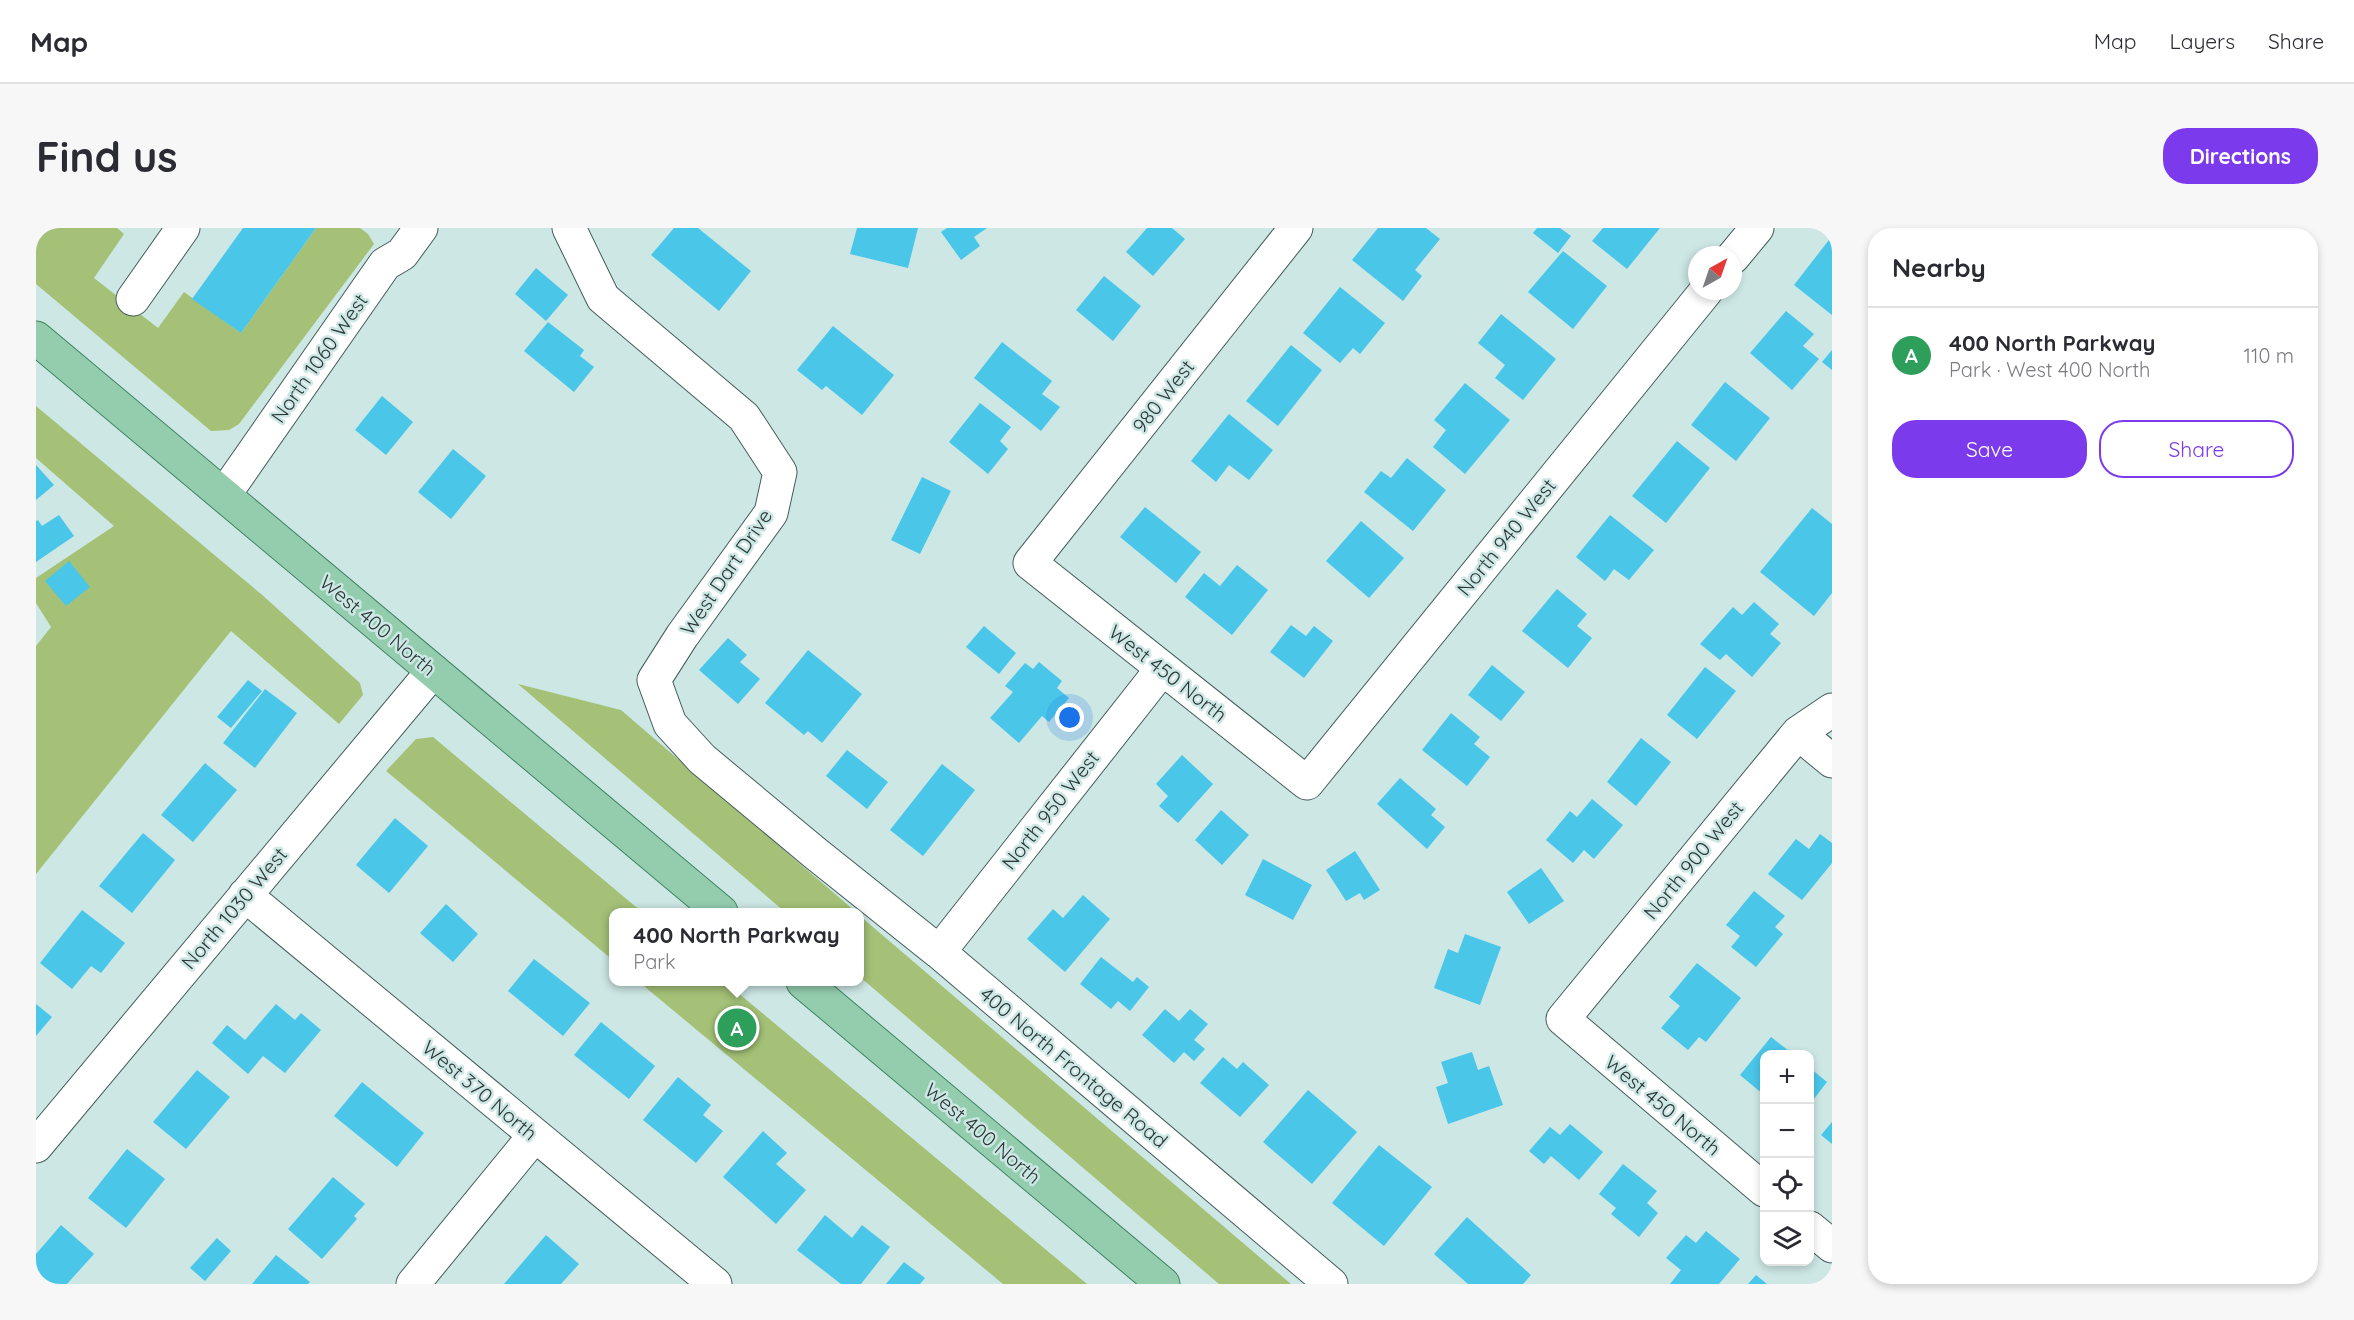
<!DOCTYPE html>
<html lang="en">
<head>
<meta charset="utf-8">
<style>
  body { margin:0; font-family:Quicksand,sans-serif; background:#f7f7f7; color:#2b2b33 }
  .controls { position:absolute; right:18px; bottom:18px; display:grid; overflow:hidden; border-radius:12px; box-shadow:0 3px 9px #0003 }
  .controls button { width:54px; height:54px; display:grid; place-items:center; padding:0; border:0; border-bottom:2px solid #e1e1e2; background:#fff; color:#2b2b33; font:30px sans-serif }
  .compass { position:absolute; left:1652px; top:18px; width:54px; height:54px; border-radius:50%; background:#fff; box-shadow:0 3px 9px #0003; rotate:40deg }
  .you { position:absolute; left:1034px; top:490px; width:21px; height:21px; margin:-15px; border:4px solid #fff; border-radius:50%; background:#1a73e8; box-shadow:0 0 0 9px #1a73e833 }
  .badge { display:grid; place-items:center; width:39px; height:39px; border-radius:50%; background:#7c3aed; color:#fff; font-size:20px; font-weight:700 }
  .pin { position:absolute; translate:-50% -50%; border:3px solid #fff; box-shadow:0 2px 6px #0006 }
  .popup { position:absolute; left:573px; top:680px; width:255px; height:78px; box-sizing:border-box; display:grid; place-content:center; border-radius:12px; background:#fff; filter:drop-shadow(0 2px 4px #0005); font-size:20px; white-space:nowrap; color:#7c7c81 }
  .popup b { font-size:22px; color:#2b2b33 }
  .popup::after { content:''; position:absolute; left:50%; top:100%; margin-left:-12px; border:12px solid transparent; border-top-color:#fff }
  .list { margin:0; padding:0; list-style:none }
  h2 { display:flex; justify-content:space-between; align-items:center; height:78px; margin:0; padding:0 24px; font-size:26px }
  h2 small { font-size:20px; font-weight:400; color:#7c7c81 }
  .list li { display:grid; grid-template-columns:39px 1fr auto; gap:18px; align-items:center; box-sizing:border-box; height:96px; padding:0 24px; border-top:2px solid #e1e1e2 }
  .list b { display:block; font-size:22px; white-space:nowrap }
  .list p { margin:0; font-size:20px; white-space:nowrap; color:#7c7c81 }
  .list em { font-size:20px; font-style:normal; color:#7c7c81 }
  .actions { display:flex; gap:12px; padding:18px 24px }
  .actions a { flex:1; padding:14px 0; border:2px solid #7c3aed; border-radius:24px; text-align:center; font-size:21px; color:#7c3aed }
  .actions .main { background:#7c3aed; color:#fff }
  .icon { flex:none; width:33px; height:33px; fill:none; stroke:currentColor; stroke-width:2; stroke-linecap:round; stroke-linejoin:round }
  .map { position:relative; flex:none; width:1796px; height:1056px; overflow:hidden; border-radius:24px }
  header { display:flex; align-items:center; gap:36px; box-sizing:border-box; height:84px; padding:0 30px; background:#fff; border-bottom:2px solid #e1e1e2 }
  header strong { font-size:28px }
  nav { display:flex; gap:33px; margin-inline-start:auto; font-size:21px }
  .intro { display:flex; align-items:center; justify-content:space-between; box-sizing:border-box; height:144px; padding:0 36px }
  h1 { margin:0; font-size:42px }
  .button { padding:15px 27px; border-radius:24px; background:#7c3aed; color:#fff; font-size:21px; font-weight:700 }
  main { display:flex; gap:36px; padding:0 36px }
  aside { flex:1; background:#fff; border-radius:24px; box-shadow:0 3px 9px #0003 }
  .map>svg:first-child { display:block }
</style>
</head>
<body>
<header>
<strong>Map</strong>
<nav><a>Map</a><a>Layers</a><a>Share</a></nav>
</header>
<div class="intro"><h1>Find us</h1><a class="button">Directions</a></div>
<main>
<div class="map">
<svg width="1796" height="1056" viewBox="0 0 1796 1056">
  <rect width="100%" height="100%" fill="#cce7e4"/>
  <path fill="#a4c177" d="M0 0H81L88 6 58 50 122 100 148 64 205 105 280 0H324L332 6 338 16 203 196 193 202 175 203 0 56Z
    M0 178 225 366 324 455 327 467 303 496 195 403 0 646V418L15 399 0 375V350L78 298 0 230Z
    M482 456 585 482 820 684H749Z
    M397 509 606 684H578V733L350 543 380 511Z
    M824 688 1255 1056H1183L824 749Z
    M603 754H689L1051 1056H967Z"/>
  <path fill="#4ac6e9" d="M207 0H280L205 105 156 71Z
    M638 0H662L715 43 683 83 615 27Z
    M821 0H882L872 40 814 26Z
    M911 0H951L938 9 944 18 925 32 905 4Z
    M1111 0H1136L1149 11 1117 48 1090 24Z
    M1342 0H1390L1404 11 1379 42 1386 48 1367 73 1316 32Z
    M1501 0H1524L1535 8 1522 25 1497 5Z
    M1567 0H1624L1591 41 1556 13Z
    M1796 8V87L1758 57Z
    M1527 23 1571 58 1537 101 1492 64Z
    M500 40 532 67 510 93 479 66Z
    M1068 48 1105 78 1077 113 1040 82Z
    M1304 59 1349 95 1324 126 1317 120 1304 135 1267 105Z
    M1750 83 1778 106 1767 118 1783 131 1756 162 1714 125Z
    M1465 86 1520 131 1487 172 1459 150 1469 137 1442 115Z
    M512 94 548 122 544 128 558 139 538 164 488 123Z
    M797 98 858 147 826 187 790 158 786 162 761 142Z
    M966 114 1016 153 1006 166 1024 179 1005 203 938 150Z
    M1255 117 1286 142 1242 198 1210 173Z
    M1796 122V142L1786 134Z
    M1689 154 1734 190 1700 233 1655 197Z
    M1429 155 1474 192 1429 246 1397 219 1410 202 1398 192Z
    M346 168 377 194 350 227 319 202Z
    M944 175 975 199 964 213 972 221 952 246 913 214Z
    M1193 186 1237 222 1213 252 1193 237 1180 254 1155 233Z
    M1641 213 1674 240 1630 295 1596 268Z
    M417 221 450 248 415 291 382 264Z
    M1371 230 1410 262 1377 303 1328 264 1345 243 1355 250Z
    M0 237 18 257 0 272Z
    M886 249 915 263 884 326 855 312Z
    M1109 279 1165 324 1140 355 1084 309Z
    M1776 280 1796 296V365L1778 388 1724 344Z
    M23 287 38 308 0 334V293L2 292 6 298Z
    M1574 287 1618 322 1593 352 1578 341 1569 353 1540 329Z
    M1325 293 1368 330 1333 370 1290 333Z
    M33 333 54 359 30 378 9 353Z
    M1201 337 1232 362 1196 407 1149 369 1168 345 1184 358Z
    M1521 361 1551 386 1541 398 1556 410 1532 440 1486 403Z
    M1718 374 1743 396 1734 406 1745 415 1716 449 1690 426 1684 432 1664 416 1697 379 1706 387Z
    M1255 397 1270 408 1278 398 1297 413 1268 450 1234 424Z
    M948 398 980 425 963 446 930 419Z
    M692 410 711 427 704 434 724 451 702 476 663 442Z
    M772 422 826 466 786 515 772 503 768 507 729 475Z
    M1003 434 1026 453 1021 460 1033 470 1013 494 1006 488 983 515 954 490 977 464 969 458 989 435 997 441Z
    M1456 437 1489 464 1465 493 1432 467Z
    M1669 439 1700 463 1661 511 1631 487Z
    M212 452 226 463 195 500 181 489Z
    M229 461 261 485 219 540 187 515Z
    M1415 485 1444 509 1438 516 1454 529 1431 558 1386 522Z
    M1605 510 1635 534 1600 578 1571 554Z
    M811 522 852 554 831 581 790 548Z
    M1146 527 1177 556 1142 595 1123 578 1132 568 1120 556Z
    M169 535 201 562 157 614 125 587Z
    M906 536 939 562 887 628 854 602Z
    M1364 550 1400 581 1395 587 1409 599 1391 621 1341 576Z
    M1556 571 1587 597 1558 631 1548 622 1537 635 1510 612 1534 583 1541 589Z
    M1185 582 1213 607 1186 637 1159 612Z
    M359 590 392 618 353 665 320 637Z
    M107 605 139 632 96 685 63 658Z
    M1784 606 1796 615V635L1766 672 1732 646 1760 611 1773 621Z
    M1319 623 1344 662 1328 672 1324 665 1310 673 1290 642Z
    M1227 631 1276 657 1257 692 1209 667Z
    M1505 640 1528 673 1493 696 1471 664Z
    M1718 663 1749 688 1739 699 1747 706 1720 739 1695 719 1704 708 1690 697Z
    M1047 667 1074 691 1029 744 991 711 1017 681 1027 690Z
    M410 676 442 706 417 734 384 705Z
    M46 682 89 715 65 745 55 738 36 761 4 735Z
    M1429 706 1465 719 1444 777 1398 760 1412 721 1422 725Z
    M1065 729 1097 754 1101 749 1113 759 1094 783 1082 773 1075 781 1044 756Z
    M498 731 554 775 527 808 472 763Z
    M1661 735 1705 770 1670 814 1663 809 1652 822 1625 800 1644 778 1633 769Z
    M0 776 16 789 0 808Z
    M240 776 259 792 265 785 285 802 249 845 227 828 212 846 176 815 191 797 209 812Z
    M1129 781 1143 793 1154 781 1172 796 1158 812 1169 821 1158 833 1148 824 1138 835 1106 807Z
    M565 794 619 838 593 871 538 827Z
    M1735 809 1757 826H1728V867L1704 847Z
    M1436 824 1442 842 1453 838 1467 877 1412 896 1400 859 1412 855 1405 834Z
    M1187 829 1201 841 1207 834 1233 857 1204 889 1164 855Z
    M1774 840 1791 854 1774 876Z
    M161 842 194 869 150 921 117 894Z
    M642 849 675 877 667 887 687 903 660 935 607 892Z
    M326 854 388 905 361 939 298 888Z
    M1272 862 1321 904 1276 956 1227 914Z
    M1796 894V916L1785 907Z
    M1534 896 1567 924 1543 952 1515 928 1508 936 1493 923 1514 899 1524 907Z
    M727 903 751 925 740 936 770 962 740 996 687 949Z
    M1343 917 1396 959 1348 1018 1296 975Z
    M91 921 129 951 90 1000 52 970Z
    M1587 936 1621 963 1611 975 1622 985 1603 1009 1575 986 1580 980 1563 966Z
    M297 949 329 976 318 988 321 991 286 1031 252 1001Z
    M789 987 816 1010 826 997 854 1019 825 1056H805L761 1022Z
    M1431 989 1495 1047 1487 1056H1432L1398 1026Z
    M25 997 58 1026 31 1056H0V1026Z
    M1670 1003 1704 1031 1683 1056H1634L1645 1042 1630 1030 1650 1007 1660 1015Z
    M510 1007 543 1036 525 1056H468Z
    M181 1010 195 1023 169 1053 154 1040Z
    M240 1027 274 1054 272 1056H216Z
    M868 1034 889 1050 884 1056H850Z
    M1720 1047 1731 1056H1712Z"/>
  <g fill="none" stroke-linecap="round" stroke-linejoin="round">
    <defs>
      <path id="minor" d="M533 0 567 70 708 189 744 244 735 285 646 408 618 452 634 496 666 531 779 625 903 724 1295 1056
        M1260 0 994 335 1271 555 1670 63
        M1697 29 1721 0
        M97 71 147 0
        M188 267 349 36 366 26 385 0
        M1762 505 1796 533
        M209 667 679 1056
        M903 724 1126 441
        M0 918 397 443
        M1728 962 1527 791 1762 505 1796 482
        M1774 1000 1796 1018
        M377 1056 499 907"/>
      <path id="major" d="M0 110 685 684
        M767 754 1127 1056"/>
    </defs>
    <use href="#minor" stroke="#455d5b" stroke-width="35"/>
    <use href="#major" stroke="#408361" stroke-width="35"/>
    <use href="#minor" stroke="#fff" stroke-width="33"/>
    <use href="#major" stroke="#93cdae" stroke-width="33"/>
  </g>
  <g text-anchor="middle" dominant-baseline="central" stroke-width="5" stroke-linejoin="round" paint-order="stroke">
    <g font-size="20" fill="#2c3736" stroke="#cce7e4">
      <text transform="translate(283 130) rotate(-55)">North 1060 West</text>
      <text transform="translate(1127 168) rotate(-52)">980 West</text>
      <text transform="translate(1470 309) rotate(-51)">North 940 West</text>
      <text transform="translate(690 344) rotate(-56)">West Dart Drive</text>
      <text transform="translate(342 397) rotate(40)">West 400 North</text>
      <text transform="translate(1132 445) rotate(38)">West 450 North</text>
      <text transform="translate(1014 582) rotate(-52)">North 950 West</text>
      <text transform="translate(1657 632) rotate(-51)">North 900 West</text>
      <text transform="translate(198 680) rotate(-50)">North 1030 West</text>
      <text transform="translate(1038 839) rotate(40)">400 North Frontage Road</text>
      <text transform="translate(444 862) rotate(40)">West 370 North</text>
      <text transform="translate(1627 877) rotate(40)">West 450 North</text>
      <text transform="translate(947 905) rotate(40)">West 400 North</text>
    </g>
  </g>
</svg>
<div class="controls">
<button>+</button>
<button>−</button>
<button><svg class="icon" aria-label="locate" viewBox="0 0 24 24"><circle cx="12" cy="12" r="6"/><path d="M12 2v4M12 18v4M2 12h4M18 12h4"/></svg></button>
<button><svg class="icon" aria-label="layers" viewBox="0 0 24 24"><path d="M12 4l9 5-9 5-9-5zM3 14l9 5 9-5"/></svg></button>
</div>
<svg class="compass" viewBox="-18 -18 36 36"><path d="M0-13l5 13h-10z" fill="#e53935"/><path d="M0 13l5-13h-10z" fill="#7c7c81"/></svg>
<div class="you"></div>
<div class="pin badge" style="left:701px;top:800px;background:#2e9e5b">A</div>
<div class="popup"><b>400 North Parkway</b>Park</div>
</div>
<aside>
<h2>Nearby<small></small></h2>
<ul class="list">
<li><span class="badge" style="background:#2e9e5b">A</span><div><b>400 North Parkway</b><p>Park · West 400 North</p></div><em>110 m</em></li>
</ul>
<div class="actions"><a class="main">Save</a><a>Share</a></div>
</aside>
</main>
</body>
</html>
